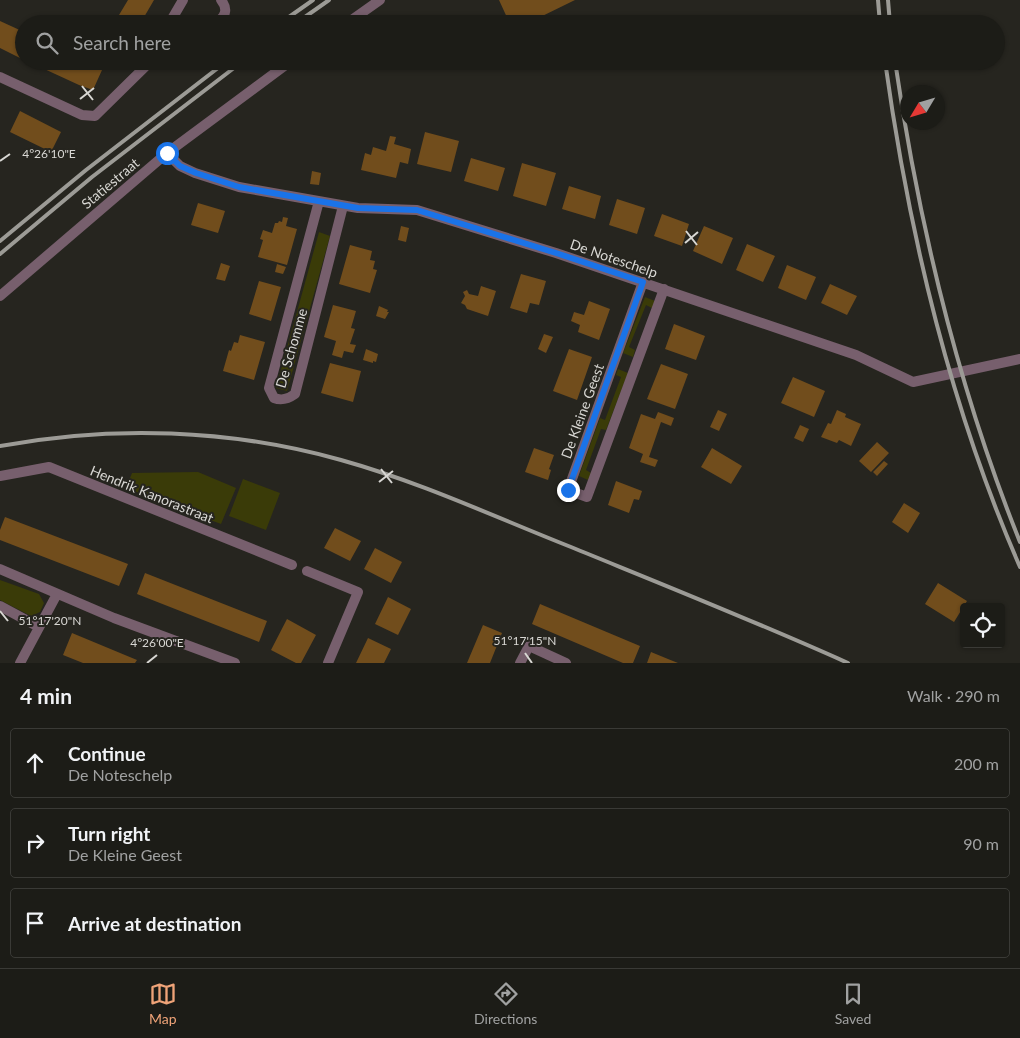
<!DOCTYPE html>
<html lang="en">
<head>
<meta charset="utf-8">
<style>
  body { margin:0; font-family:Lato,sans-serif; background:#292924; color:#f1f3f6 }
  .controls { position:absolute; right:15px; bottom:15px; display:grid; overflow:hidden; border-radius:5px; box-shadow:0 1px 4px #0004 }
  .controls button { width:45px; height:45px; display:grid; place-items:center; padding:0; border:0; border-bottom:1px solid #3a3a36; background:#1c1c17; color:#f1f3f6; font:25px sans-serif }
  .compass { position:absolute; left:900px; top:85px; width:45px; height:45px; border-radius:50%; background:#1c1c17; box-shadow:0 1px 4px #0004; rotate:232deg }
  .stop { position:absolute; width:15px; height:15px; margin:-11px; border:4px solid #1a73e8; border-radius:50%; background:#fff }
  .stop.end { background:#1a73e8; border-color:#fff; box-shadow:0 1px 5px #0008 }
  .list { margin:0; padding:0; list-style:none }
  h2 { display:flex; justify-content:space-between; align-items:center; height:65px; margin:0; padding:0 20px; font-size:21px }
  h2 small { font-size:16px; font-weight:400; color:#a0a1a1 }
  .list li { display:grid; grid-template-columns:32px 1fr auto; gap:15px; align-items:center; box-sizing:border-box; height:70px; margin:0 10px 10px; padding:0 10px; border:1px solid #3a3a36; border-radius:5px }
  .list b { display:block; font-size:19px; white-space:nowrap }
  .list p { margin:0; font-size:16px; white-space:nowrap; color:#a0a1a1 }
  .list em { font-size:16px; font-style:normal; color:#a0a1a1 }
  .icon { flex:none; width:28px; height:28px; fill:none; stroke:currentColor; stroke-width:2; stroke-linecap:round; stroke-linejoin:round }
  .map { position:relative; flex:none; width:1020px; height:663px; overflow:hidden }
  .search { position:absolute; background:#1c1c17; box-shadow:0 1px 4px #0004; left:15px; right:15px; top:15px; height:55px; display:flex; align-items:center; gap:12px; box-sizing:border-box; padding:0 18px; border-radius:28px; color:#a0a1a1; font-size:19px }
  .sheet { height:305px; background:#1c1c17 }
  nav { display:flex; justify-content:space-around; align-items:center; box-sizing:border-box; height:70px; border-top:1px solid #3a3a36; background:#1c1c17; font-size:14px; color:#a0a1a1 }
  nav a { display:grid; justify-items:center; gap:2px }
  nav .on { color:#efa378 }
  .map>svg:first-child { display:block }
</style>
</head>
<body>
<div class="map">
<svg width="1020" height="663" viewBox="0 0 1020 663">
  <rect width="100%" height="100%" fill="#26251f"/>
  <path fill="#3a3b08" d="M319 232 330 236 287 391 276 388Z
    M645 297 655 301 652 308 646 305 629 347 635 350 633 357 623 353Z
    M618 369 628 373 606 430 601 429 586 470 591 473 588 480 579 476 600 418 605 420 621 377 616 375Z
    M198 472 236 488 221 524 126 488 132 473Z
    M243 479 280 493 266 530 229 516Z
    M0 580 39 594 44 603 40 612 31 616 0 600Z"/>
  <path fill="#714d1c" d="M128 0H154L140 24H122L116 20Z
    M499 0H575L526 24H510Z
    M0 21 24 32V60L0 48Z
    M27 61H87L102 70 93 90 79 85Z
    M20 111 61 132 51 152 10 132Z
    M425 132 459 141 451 172 417 164Z
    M390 136 396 137 394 144 411 149 408 164 400 162 396 178 361 170 365 153 371 155 373 147 386 151Z
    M471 158 505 168 498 191 464 181Z
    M522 163 556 173 546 206 513 196Z
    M312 171 321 173 319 185 310 184Z
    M569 186 601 196 595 219 562 209Z
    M617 199 645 208 637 234 609 225Z
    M198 203 225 211 218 233 191 225Z
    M662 214 689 224 682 246 654 236Z
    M283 217 288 218 286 226 297 229 287 265 258 257 263 240 260 239 263 230 272 233 275 223H278L279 221 282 222Z
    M401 226 409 228 406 242 398 240Z
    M704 226 733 238 722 264 693 251Z
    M747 244 775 256 763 282 736 270Z
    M350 245 372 251 370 260 375 261 373 269 377 270 370 293 339 284Z
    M221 263 230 266 225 281 216 279Z
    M277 264 286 267 283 274 275 272Z
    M787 265 816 277 806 300 778 288Z
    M521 274 546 281 539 305 530 303 527 313 510 308Z
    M259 281 281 287 271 321 249 314Z
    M830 284 857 296 847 315 821 303Z
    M481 286 496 291 488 316 467 309 465 305 461 303 465 296 463 292 467 290 469 294 478 296Z
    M589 301 610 309 599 340 578 332 580 325 571 321 574 312 584 315Z
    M333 305 356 311 351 328 355 329 350 344 356 345 353 353 344 351 342 358 332 355 336 341 324 337Z
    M379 306 388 310 387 312H389L385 319 376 316Z
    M674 324 705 336 696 360 665 349Z
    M544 334 553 337 546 353 538 349Z
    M240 335 265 342 254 380 223 371 229 350 231 351 234 342 238 343Z
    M366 349 378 354 376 362 373 361V363L363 360Z
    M569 349 592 357 577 400 553 391Z
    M330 363 361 371 353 402 321 393Z
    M661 364 688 374 675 409 647 399Z
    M793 377 825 391 814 417 781 403Z
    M718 410 727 414 719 431 710 427Z
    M837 410 846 414 845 417 861 424 851 446 839 440 837 443 821 437 828 423 831 424Z
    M658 412 674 418 671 426 661 422 649 457 658 460 655 467 640 462 643 454 629 448 641 414 655 419Z
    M800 425 809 429 803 442 794 438Z
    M877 442 889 453 871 472 859 461Z
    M534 448 554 455 549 469 551 470 548 480 525 472Z
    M712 448 742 466 731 484 701 467Z
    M884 461 888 464 877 476 873 472Z
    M616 481 642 491 639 500 634 499 629 513 608 505Z
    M904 503 920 513 908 533 892 522Z
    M5 517 128 564 119 586 0 540V530Z
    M335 528 361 541 350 561 324 548Z
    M375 548 402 562 391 583 364 569Z
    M145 573 267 621 259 642 137 594Z
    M938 583 967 601 954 622 925 604Z
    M388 597 411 609 398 635 375 624Z
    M540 604 640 646 633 663H623L532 624Z
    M287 619 316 635 301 663H296L271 650Z
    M483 625 502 633 490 663H467Z
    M72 633 137 660 135 663H83L63 655Z
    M368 638 391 649 384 663H356Z
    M651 652 668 659 678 663H647Z"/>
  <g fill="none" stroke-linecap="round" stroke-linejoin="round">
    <path stroke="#775f6d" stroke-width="10" d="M169 24 183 0
      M215 24C225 17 229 10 221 0
      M346 24 380 0
      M0 77 82 115 95 116 151 61
      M167 153 180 166 195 173 239 187 358 208 417 210 556 253 856 355 913 382 1020 359
      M319 201 269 388 274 398C282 401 288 399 295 394L343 206
      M643 282 568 490 587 497 664 289
      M0 296 167 153 291 61
      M0 476 49 467 292 565
      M0 569 114 618 235 663
      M307 571 358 592 328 663
      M0 606 39 627
      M20 663 57 594
      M520 663 529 646 566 663"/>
    <path stroke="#9c9b96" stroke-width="4" d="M878 0 880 24
      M888 0 890 24
      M279 24 313 0
      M295 24 329 0
      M885 61C909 234 950 407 1020 567
      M895 61C919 225 958 388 1020 542
      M0 241 86 170 227 61
      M0 254 92 177 243 61
      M0 446C113 425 230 429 341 460 420 482 495 517 571 547 664 585 757 622 848 663"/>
  </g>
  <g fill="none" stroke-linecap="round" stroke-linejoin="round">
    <path stroke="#1a73e8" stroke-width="6" d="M167 153 180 166 196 173 239 187 358 208 417 210 556 253 643 282 568 490"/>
  </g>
  <path fill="none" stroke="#d8d7d3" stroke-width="2" d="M82 86 93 100M80 99 94 88M0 161 10 154M686 231 697 245M685 243 698 232M381 469 392 483M379 482 393 471M0 611 8 621M525 653 532 663M147 663 157 655"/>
  <g text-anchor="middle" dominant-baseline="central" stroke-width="4" stroke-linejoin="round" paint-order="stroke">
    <g font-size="14" fill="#d8d7d3" stroke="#26251f">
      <text transform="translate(110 183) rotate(-40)">Statiestraat</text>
      <text transform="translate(614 258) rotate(19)">De Noteschelp</text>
      <text transform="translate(291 348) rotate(-74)">De Schomme</text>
      <text transform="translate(582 411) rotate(-70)">De Kleine Geest</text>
      <text transform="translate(152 494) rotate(22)">Hendrik Kanorastraat</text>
    </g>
  </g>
  <g font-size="12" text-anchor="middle" fill="#d8d7d3" stroke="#26251f" stroke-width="4" stroke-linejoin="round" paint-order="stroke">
    <text x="49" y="158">4°26'10"E</text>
    <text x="50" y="625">51°17'20"N</text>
    <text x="525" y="645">51°17'15"N</text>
    <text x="157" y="647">4°26'00"E</text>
  </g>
</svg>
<div class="controls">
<button><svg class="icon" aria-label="locate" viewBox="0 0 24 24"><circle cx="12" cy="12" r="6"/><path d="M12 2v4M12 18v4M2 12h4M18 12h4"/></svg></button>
</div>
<svg class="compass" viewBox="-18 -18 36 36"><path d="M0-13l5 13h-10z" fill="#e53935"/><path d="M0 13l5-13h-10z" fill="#a0a1a1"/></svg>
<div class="stop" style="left:167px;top:153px"></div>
<div class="stop end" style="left:568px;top:490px"></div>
<div class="search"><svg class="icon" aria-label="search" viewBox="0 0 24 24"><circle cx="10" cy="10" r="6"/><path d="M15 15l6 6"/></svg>Search here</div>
</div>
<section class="sheet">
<h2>4 min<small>Walk · 290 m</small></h2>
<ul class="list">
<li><svg class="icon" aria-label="ahead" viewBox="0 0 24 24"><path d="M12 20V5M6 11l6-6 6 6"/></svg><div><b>Continue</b><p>De Noteschelp</p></div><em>200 m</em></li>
<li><svg class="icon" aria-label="right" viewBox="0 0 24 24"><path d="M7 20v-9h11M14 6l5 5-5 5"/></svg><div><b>Turn right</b><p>De Kleine Geest</p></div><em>90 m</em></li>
<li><svg class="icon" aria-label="arrive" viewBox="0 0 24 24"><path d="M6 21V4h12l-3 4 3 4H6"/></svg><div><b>Arrive at destination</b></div></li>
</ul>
</section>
<nav>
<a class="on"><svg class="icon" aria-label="map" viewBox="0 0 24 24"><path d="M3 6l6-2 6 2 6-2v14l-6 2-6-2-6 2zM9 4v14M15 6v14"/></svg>Map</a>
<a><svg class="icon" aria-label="directions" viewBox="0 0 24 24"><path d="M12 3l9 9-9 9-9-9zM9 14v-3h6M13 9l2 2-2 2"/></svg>Directions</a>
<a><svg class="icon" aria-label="saved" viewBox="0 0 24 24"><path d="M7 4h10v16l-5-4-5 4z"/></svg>Saved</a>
</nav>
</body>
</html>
